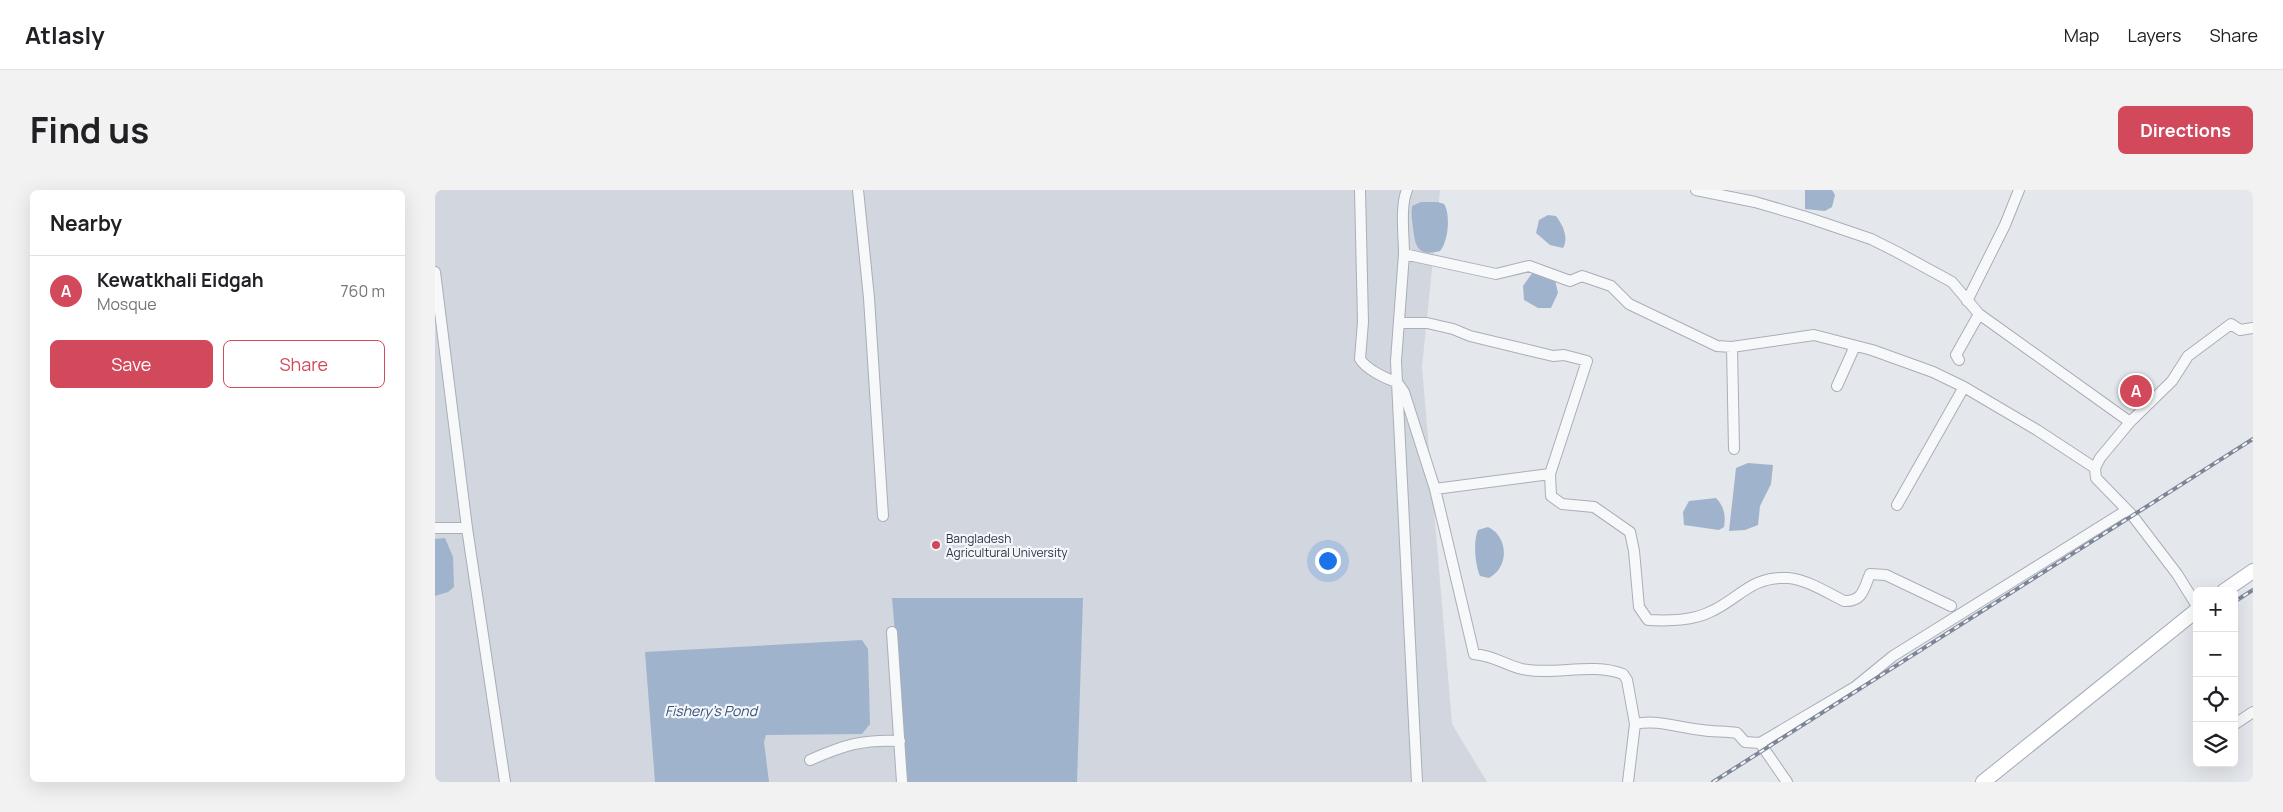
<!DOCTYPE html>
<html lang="en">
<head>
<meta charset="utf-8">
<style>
  body { margin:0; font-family:Manrope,sans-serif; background:#f2f2f2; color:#202124 }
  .controls { position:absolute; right:15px; bottom:15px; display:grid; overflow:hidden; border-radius:8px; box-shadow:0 5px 20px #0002 }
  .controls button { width:45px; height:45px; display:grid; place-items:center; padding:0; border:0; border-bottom:1px solid #e0e0e0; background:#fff; color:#202124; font:25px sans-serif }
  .you { position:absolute; left:892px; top:370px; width:18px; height:18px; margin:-12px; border:4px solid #fff; border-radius:50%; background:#1a73e8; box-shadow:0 0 0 8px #1a73e833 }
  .badge { display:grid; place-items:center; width:32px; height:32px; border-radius:50%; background:#d1495b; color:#fff; font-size:16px; font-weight:700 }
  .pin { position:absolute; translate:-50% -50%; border:2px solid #fff; box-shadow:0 1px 5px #0006 }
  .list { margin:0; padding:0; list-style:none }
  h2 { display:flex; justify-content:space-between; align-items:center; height:65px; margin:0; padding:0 20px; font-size:21px }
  h2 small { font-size:16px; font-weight:400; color:#757577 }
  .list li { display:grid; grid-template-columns:32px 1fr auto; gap:15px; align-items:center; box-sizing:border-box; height:70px; padding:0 20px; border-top:1px solid #e0e0e0 }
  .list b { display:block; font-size:19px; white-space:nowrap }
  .list p { margin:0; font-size:16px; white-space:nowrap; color:#757577 }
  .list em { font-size:16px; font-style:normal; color:#757577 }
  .actions { display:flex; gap:10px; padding:15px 20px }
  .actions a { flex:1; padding:11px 0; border:1px solid #d1495b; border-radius:8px; text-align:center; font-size:18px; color:#d1495b }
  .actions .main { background:#d1495b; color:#fff }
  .icon { flex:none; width:28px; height:28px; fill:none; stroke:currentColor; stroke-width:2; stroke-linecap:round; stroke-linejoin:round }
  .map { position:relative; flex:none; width:1818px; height:592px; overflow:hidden; border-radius:8px }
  header { display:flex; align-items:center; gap:30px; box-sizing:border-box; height:70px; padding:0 25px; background:#fff; border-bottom:1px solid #e0e0e0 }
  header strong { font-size:24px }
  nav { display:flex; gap:28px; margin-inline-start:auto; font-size:18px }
  .intro { display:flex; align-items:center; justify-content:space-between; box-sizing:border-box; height:120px; padding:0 30px }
  h1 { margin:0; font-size:35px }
  .button { padding:12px 22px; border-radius:8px; background:#d1495b; color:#fff; font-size:18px; font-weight:700 }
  main { display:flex; gap:30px; padding:0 30px }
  aside { flex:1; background:#fff; border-radius:8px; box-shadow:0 5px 20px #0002 }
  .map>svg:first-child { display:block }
</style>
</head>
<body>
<header>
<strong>Atlasly</strong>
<nav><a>Map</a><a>Layers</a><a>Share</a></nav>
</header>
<div class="intro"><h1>Find us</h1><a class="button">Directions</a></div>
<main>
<aside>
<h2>Nearby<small></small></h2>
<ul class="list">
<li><span class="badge">A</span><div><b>Kewatkhali Eidgah</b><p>Mosque</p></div><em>760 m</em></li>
</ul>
<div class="actions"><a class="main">Save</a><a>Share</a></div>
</aside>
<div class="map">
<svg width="1818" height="592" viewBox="0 0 1818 592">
  <rect width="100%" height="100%" fill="#e4e7ec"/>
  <path fill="#d2d6de" d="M0 0H1005L987 177 1017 534 1052 592H0Z"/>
  <path fill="#9fb4cc" d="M1370 0H1397L1400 5 1397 17 1390 21 1370 19Z
    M1003 12 1009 14C1016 24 1013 53 1005 61 982 67 980 56 978 37 977 30 976 24 977 16L986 12Z
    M1113 25 1121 26C1128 35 1134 48 1128 58L1115 55 1101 43 1104 30Z
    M1098 82 1120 90 1123 103 1116 118H1103L1089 110 1088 96Z
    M1313 273 1338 275 1336 294 1325 316 1323 335 1310 340 1294 341 1301 278Z
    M1281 308C1289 316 1291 326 1289 337L1284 340 1249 335 1248 322 1254 311Z
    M1053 337C1073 346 1075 377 1054 388L1045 386C1040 374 1038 351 1043 340Z
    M10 348 18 367 19 397 13 402 0 406V349Z
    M457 408H648L642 592H473Z
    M427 450 433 459 435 534 427 544 331 545 329 552 334 592H220L210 462Z"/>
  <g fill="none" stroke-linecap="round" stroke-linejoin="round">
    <defs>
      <path id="minor" d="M423 0 434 108 448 326
        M925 0 928 132 925 169C931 179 951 189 962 192L982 592
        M1261 0 1320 12 1371 27 1436 49 1462 62 1517 92 1544 124 1695 232
        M969 64C969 46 965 16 972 0
        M0 82 32 338 70 592
        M1532 111 1570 35 1584 0
        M965 133H992L1018 139 1035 146 1118 166 1129 165 1152 171 1115 284
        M1297 157 1299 259
        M1524 170 1521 165 1544 124
        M1402 196 1420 156
        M1660 278 1602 240 1529 197 1498 182 1437 160 1379 145 1297 157 1282 156 1194 114 1176 96 1147 86 1135 91 1094 76 1061 84 969 64 961 171 962 192 969 202 1000 299 1039 464C1060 466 1070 475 1087 479 1120 486 1156 472 1188 484L1192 490 1200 534C1223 529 1244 538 1267 540 1278 542 1290 541 1302 543L1310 552 1325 553 1420 497 1458 466 1692 320
        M1000 299 1115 284 1116 306 1127 314 1159 317 1195 342 1199 361 1204 417 1213 430C1234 431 1258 431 1277 421 1305 408 1316 386 1353 388 1371 389 1393 403 1409 411 1428 412 1429 398 1435 384L1451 385 1516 416
        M1462 315 1529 197
        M0 338H32
        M1762 416 1742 384 1697 325 1661 288 1660 278 1665 268 1695 232 1737 191 1753 166 1796 134 1805 140 1818 138
        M457 442 467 592
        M1800 534 1818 522
        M1325 553 1352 592
        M375 570C409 555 428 549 465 551
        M1193 592 1200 534"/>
      <path id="major" d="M1789 401 1818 381
        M1548 592 1762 420"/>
    </defs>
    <use href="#minor" stroke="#a9aeb7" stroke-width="12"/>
    <use href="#major" stroke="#a3abb8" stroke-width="16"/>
    <use href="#minor" stroke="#f7f8fa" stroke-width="10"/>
    <use href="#major" stroke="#fff" stroke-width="14"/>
    <defs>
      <path id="rail" d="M1799 412 1818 400
        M1278 592 1818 249"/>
    </defs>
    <use href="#rail" stroke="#7d8696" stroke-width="4"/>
    <use href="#rail" stroke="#f4f6f9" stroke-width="2" stroke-dasharray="5.5" stroke-linecap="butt"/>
  </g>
  <circle fill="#d1495b" stroke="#f4f6f9" stroke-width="2" cx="501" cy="355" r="5"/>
  <g text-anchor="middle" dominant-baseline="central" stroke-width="4.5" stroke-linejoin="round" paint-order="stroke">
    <g font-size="12" fill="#2b3445" stroke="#f4f6f9" text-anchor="start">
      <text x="511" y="348">Bangladesh<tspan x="511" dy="14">Agricultural University</tspan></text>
    </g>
    <g font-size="14" font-style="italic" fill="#34527a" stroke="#f4f6f9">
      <text x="276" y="520">Fishery's Pond</text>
    </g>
  </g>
</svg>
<div class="controls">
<button>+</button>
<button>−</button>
<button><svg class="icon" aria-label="locate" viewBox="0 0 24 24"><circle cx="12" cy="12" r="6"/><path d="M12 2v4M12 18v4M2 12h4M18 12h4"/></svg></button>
<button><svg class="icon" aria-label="layers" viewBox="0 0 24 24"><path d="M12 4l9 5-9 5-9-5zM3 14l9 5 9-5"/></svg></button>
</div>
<div class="you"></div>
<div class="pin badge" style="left:1701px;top:201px">A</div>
</div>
</main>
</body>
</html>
